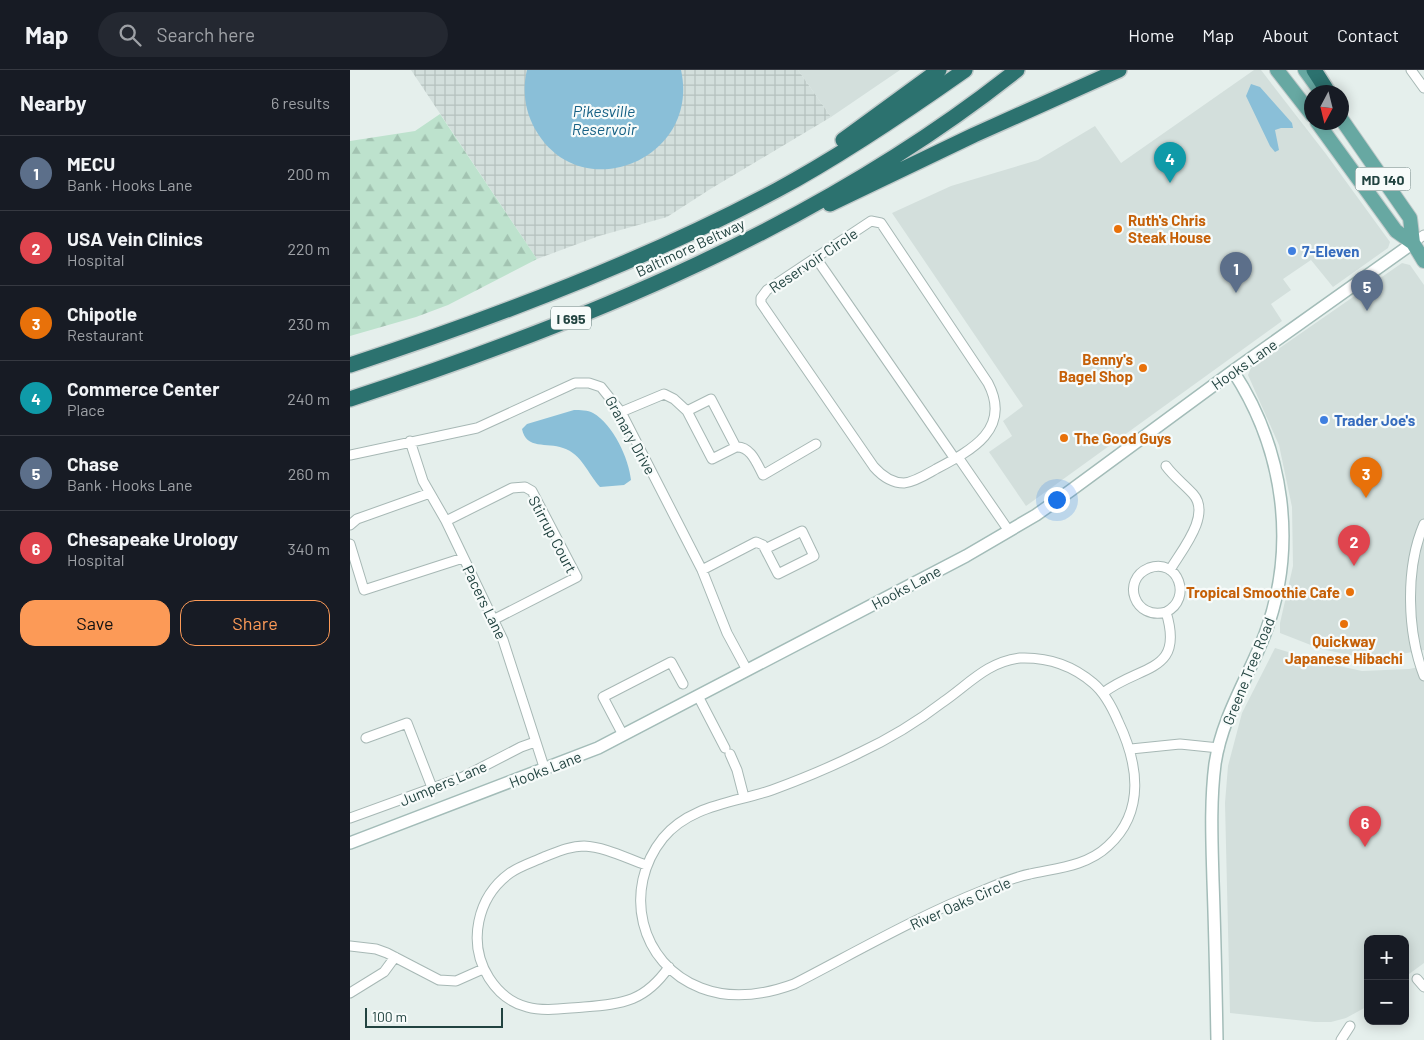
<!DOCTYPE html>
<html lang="en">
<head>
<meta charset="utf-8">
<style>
  body { margin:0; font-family:Barlow,sans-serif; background:#242831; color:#f1f3f6 }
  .controls { position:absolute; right:15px; bottom:15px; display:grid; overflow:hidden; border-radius:10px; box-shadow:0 2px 12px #0003 }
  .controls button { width:45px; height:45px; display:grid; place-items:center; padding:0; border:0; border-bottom:1px solid #363941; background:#171b24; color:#f1f3f6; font:25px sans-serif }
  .compass { position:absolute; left:954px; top:15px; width:45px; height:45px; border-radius:50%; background:#171b24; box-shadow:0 2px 12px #0003; rotate:187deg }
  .scale { position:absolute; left:15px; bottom:12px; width:138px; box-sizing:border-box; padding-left:5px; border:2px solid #224340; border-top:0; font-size:14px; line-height:18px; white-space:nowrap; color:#224340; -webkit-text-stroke:4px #f7fbfa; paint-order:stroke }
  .you { position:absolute; left:706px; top:429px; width:18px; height:18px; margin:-12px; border:4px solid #fff; border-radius:50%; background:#1a73e8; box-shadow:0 0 0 8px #1a73e833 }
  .badge { display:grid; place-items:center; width:32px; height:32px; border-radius:50%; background:#fc9a57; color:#fff; font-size:16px; font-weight:700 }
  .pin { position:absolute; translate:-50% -41px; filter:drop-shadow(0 1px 2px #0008) }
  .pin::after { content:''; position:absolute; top:26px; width:18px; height:15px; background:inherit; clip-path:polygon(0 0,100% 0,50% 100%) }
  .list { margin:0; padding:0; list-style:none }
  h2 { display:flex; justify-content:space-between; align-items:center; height:65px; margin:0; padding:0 20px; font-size:21px }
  h2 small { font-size:16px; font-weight:400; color:#9ea1a6 }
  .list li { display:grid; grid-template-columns:32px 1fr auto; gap:15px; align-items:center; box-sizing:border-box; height:75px; padding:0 20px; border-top:1px solid #363941 }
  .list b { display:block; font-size:19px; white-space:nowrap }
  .list p { margin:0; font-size:16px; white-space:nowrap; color:#9ea1a6 }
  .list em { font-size:16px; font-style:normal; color:#9ea1a6 }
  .actions { display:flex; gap:10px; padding:15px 20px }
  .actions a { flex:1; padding:11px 0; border:1px solid #fc9a57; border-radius:15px; text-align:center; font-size:18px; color:#fc9a57 }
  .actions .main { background:#fc9a57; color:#111 }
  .icon { flex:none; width:28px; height:28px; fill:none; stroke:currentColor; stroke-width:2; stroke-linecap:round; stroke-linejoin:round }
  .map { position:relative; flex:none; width:1074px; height:970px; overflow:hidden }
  header { display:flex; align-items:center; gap:30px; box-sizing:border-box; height:70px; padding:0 25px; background:#171b24; border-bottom:1px solid #363941 }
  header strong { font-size:24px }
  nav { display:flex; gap:28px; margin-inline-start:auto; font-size:18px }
  .search { width:350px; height:45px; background:#242831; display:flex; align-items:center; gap:12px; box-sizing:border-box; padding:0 18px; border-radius:28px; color:#9ea1a6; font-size:19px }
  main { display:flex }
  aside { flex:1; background:#171b24 }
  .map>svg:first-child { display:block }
</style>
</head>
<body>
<header>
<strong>Map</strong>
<div class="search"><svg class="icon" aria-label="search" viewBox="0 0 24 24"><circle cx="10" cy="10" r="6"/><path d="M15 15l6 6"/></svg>Search here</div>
<nav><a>Home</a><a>Map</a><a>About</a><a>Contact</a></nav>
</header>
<main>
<aside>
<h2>Nearby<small>6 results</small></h2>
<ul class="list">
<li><span class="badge" style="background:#5c6f8a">1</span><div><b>MECU</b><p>Bank · Hooks Lane</p></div><em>200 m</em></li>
<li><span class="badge" style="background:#e0444e">2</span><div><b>USA Vein Clinics</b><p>Hospital</p></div><em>220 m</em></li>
<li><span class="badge" style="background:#e8710a">3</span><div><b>Chipotle</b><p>Restaurant</p></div><em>230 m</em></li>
<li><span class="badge" style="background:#0f9aa8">4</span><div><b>Commerce Center</b><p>Place</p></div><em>240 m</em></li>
<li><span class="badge" style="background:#5c6f8a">5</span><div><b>Chase</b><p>Bank · Hooks Lane</p></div><em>260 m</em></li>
<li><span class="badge" style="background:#e0444e">6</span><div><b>Chesapeake Urology</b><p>Hospital</p></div><em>340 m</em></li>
</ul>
<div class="actions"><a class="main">Save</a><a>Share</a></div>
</aside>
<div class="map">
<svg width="1074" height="970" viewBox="0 0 1074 970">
  <defs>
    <pattern id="industrial-grid" width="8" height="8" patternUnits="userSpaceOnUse" patternTransform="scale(1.25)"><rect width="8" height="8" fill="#d3dfdc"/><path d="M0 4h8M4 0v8" fill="none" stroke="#b5c1be"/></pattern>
    <pattern id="forest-firs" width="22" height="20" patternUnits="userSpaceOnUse" patternTransform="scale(1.25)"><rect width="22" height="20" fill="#bde2cd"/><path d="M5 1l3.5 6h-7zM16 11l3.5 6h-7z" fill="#a2c3b1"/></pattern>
  </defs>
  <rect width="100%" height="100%" fill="#e5efec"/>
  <path fill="#d3dfdc" d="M448 0H550L481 47Z
    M904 0H911L976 84 1040 172 1038 178 983 217 961 190 933 209 941 220 921 234 932 251 676 436 639 382 662 366 653 351 673 336 542 143 601 116 688 90 745 56 771 93Z
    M1052 193 1060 195 1074 215V580L1028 588H1015L971 579 930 563V553L943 496 942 437 929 375 898 305 901 298Z
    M925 578 971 592 1012 601 1059 599 1074 596V893L1055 907V869H1018V936L996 948 981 952H965L880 943 875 733 878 696 892 643Z"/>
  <path fill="url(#industrial-grid)" d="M61 0H448L481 47 362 118 317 147 249 166 187 189Z"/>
  <path fill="url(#forest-firs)" d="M90 44 187 189 98 235 66 247 0 266V71L65 61Z"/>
  <path fill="#8abfd8" d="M177 0H331C351 90 230 139 185 59 175 41 172 20 177 0Z
    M901 14 910 17 942 53 943 58H931L925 60 929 80 925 82 920 76 896 26Z
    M224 340C230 340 238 340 243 343 263 354 279 389 281 410L274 415 250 417C238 404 232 384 213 378 197 372 176 380 172 359L177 354Z"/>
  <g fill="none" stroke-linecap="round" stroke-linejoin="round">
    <defs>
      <path id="street" d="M1061 0 1074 18
        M521 151 531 153 638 313C662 359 622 380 586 399 577 404 565 412 554 413 541 413 532 406 524 397L411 233V228L417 220Z
        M1063 173 1074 165
        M466 188 605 389
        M271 342 314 324 324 329 337 341 361 329 386 377 362 389 337 341
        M60 371 73 411 96 451 153 570 195 700
        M386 377C401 376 407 394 413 405L466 374
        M0 385 127 358 225 313H239L251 317 271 342 352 500 377 563 397 600
        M608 387 659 461
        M816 396C824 407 834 414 843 424 862 445 831 481 820 500
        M96 451 162 418 175 417 182 421 227 507 143 550
        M1074 454C1055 498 1057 562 1074 606
        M0 455 7 449 80 423
        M0 474 14 520 113 488
        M352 500 406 472 413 475 428 504 464 486 452 461 415 479
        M670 588C698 587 722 595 743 613 755 623 762 637 768 651 788 693 796 741 758 776 737 796 707 798 680 804 664 807 649 814 634 820 568 846 506 882 444 914 414 925 382 930 351 918 289 894 272 819 313 768 340 735 384 733 422 720 452 709 481 697 509 683 539 669 567 652 593 632 619 614 637 592 670 588Z
        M753 623C790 594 835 604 816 542 843 529 828 487 799 498 770 510 785 551 816 542
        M348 626 375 678
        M273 665 253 627 321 592 333 614
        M16 668 57 653 83 720
        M781 679 830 674 869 678
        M380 684 387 700 394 727
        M0 748 113 707 171 677 185 672
        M296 795C276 788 255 777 234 776 220 776 207 782 194 787 183 792 170 796 160 803 127 827 117 873 139 908 148 922 161 933 177 937 195 942 216 938 234 937 274 934 295 931 319 897
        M0 876 26 879 37 883 89 910 106 911 133 899
        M1067 909 1074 917
        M0 923 34 902 45 887
        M991 970 1000 956"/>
      <path id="secondary" d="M0 773 248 678 616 486 686 445 720 421 883 301 1063 173
        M867 970C866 917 865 864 863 811 862 773 860 733 865 694 872 647 898 608 915 564 948 476 934 379 883 301"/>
      <path id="primary" d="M927 0 962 45
        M955 0 968 18
        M992 50 1060 148 1063 173 1074 191
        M967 52 1046 161 1063 173"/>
      <path id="highway" d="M964 0 978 22
        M493 70 589 0
        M480 134 624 65 769 0
        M0 295C144 248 292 192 427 120 492 85 554 43 615 0
        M0 329C235 252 472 155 667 0"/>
    </defs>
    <use href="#street" stroke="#a7b8b5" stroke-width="11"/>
    <use href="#secondary" stroke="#a3bcb8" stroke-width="14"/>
    <use href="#primary" stroke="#c1caca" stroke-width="16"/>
    <use href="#highway" stroke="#c1caca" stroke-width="18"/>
    <use href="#street" stroke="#fff" stroke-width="9"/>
    <use href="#secondary" stroke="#fff" stroke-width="11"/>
    <use href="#primary" stroke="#67a8a2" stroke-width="14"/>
    <use href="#highway" stroke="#2c726f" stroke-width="15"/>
  </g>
  <g fill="#e8710a" stroke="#f7fbfa" stroke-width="2">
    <circle cx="768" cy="159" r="5"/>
    <circle cx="793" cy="298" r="5"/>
    <circle cx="714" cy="368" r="5"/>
    <circle cx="1000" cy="522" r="5"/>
    <circle cx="994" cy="554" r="5"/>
  </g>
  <g fill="#3f7fe0" stroke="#f7fbfa" stroke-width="2">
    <circle cx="942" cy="181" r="5"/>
    <circle cx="974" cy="350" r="5"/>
  </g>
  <g text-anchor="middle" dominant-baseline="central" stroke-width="4.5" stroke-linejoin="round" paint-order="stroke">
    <g fill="#f7fbfa" stroke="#627a78" stroke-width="1">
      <rect x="1005.5" y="97.5" width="55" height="23" rx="4"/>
      <rect x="201" y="236.5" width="40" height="23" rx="4"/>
    </g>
    <g font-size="14" font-weight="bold" fill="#224340">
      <text x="1033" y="109">MD 140</text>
      <text x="221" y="248">I 695</text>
    </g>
    <g font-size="15" font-weight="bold" fill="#c56008" stroke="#f7fbfa" text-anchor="start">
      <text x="778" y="150">Ruth's Chris<tspan x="778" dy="17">Steak House</tspan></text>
      <text x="783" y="289" text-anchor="end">Benny's<tspan x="783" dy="17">Bagel Shop</tspan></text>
      <text x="724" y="368">The Good Guys</text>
      <text x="990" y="522" text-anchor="end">Tropical Smoothie Cafe</text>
      <text x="994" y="571" text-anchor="middle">Quickway<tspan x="994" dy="17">Japanese Hibachi</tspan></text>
    </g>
    <g font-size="15" fill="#224340" stroke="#f7fbfa">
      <text transform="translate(340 177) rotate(-25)">Baltimore Beltway</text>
      <text transform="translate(463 190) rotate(-34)">Reservoir Circle</text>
      <text transform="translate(894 294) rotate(-35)">Hooks Lane</text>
      <text transform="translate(281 365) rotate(61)">Granary Drive</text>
      <text transform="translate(203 464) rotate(62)">Stirrup Court</text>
      <text transform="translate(556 517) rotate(-28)">Hooks Lane</text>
      <text transform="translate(135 532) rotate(64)">Pacers Lane</text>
      <text transform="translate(898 601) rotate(-68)">Greene Tree Road</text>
      <text transform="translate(195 699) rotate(-21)">Hooks Lane</text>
      <text transform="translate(93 713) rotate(-23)">Jumpers Lane</text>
      <text transform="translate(610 833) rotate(-24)">River Oaks Circle</text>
    </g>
    <g font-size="15" font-weight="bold" fill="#366cbe" stroke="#f7fbfa" text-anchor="start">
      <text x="952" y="181">7-Eleven</text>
      <text x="984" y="350">Trader Joe's</text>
    </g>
    <g font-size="16" font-style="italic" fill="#176185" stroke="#f7fbfa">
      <text x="254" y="40">Pikesville<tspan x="254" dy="18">Reservoir</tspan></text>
    </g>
  </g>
</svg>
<div class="controls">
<button>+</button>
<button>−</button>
</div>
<svg class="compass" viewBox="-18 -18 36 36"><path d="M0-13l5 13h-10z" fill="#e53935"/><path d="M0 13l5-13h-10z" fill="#9ea1a6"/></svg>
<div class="scale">100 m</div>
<div class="you"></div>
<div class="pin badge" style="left:886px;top:223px;background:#5c6f8a">1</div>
<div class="pin badge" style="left:1004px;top:496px;background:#e0444e">2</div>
<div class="pin badge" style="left:1016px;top:428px;background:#e8710a">3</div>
<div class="pin badge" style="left:820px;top:113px;background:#0f9aa8">4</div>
<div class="pin badge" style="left:1017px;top:241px;background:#5c6f8a">5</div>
<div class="pin badge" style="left:1015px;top:777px;background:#e0444e">6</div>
</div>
</main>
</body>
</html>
